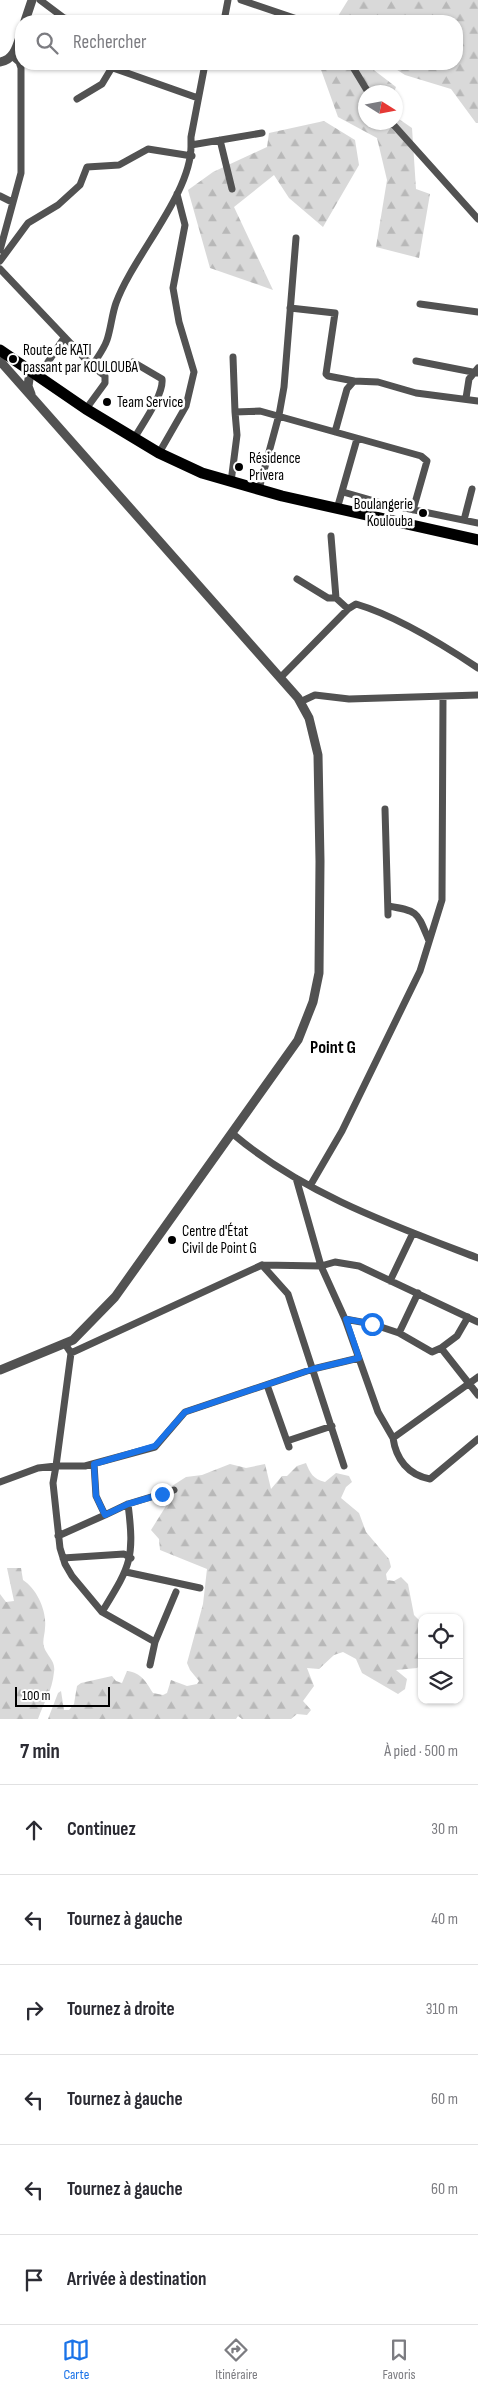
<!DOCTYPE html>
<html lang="fr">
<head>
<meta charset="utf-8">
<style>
  body { margin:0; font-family:"Sofia Sans Condensed",sans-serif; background:#f2f2f3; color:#2b2b33 }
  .controls { position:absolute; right:15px; bottom:15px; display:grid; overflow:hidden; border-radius:10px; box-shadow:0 1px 4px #0004 }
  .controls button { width:45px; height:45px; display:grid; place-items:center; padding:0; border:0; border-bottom:1px solid #e1e1e2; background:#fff; color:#2b2b33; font:25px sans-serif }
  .compass { position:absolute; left:358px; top:85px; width:45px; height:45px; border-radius:50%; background:#fff; box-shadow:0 1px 4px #0004; rotate:101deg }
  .scale { position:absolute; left:15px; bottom:12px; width:95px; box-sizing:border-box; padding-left:5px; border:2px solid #000; border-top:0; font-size:14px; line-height:18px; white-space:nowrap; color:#000; -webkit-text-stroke:4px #fff; paint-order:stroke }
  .stop { position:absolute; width:15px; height:15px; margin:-11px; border:4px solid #1a73e8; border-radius:50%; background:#fff }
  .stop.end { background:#1a73e8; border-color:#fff; box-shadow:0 1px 5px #0008 }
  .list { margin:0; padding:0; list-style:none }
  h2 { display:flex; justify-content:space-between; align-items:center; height:65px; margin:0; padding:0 20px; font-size:21px }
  h2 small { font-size:16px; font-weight:400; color:#7c7c81 }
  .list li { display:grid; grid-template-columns:32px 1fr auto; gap:15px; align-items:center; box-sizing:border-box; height:90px; padding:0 20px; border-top:1px solid #e1e1e2 }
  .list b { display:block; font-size:19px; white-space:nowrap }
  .list em { font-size:16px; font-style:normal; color:#7c7c81 }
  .icon { flex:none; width:28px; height:28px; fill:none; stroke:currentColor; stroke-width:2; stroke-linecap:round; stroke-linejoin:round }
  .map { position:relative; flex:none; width:478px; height:1719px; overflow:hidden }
  .search { position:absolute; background:#fff; box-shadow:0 1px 4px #0004; left:15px; right:15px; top:15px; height:55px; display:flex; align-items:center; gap:12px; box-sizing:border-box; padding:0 18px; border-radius:20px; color:#7c7c81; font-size:19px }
  .sheet { height:605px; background:#fff }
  nav { display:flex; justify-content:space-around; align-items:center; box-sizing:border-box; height:70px; border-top:1px solid #e1e1e2; background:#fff; font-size:14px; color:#7c7c81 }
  nav a { display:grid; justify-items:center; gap:2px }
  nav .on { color:#1a73e8 }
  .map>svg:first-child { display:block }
</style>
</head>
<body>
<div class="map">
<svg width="478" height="1719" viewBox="0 0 478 1719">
  <defs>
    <pattern id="forest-firs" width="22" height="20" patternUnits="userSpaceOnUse" patternTransform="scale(1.25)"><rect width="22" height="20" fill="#d9d9d9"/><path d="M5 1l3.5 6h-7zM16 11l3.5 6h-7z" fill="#b8b8b8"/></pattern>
  </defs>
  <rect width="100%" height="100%" fill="#fff"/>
  <path fill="url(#forest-firs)" d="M348 0H478V123H476L451 89 405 75 388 64H457V21H335Z
    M319 64H366L396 87 394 92H366V122H396V117L412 128 416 189 430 194 419 258 376 247 387 180 377 138 338 117Z
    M324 121 355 140 359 165 323 227 289 198 274 175 234 207 273 290 210 268 188 190 213 172 267 147 269 133Z
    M306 1463C310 1473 313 1479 325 1482L336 1473 349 1476 352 1482 346 1487 341 1498 359 1513 366 1532 389 1559 391 1567 386 1574 387 1580 394 1581 401 1577 408 1584 414 1615 419 1620 422 1664 417 1668 396 1670 407 1679 405 1689 398 1694 362 1673 356 1659 343 1652 334 1655 319 1669 307 1668 314 1686 303 1701 311 1710 307 1715 297 1714 291 1719H242L238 1716 236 1719H48L58 1693 61 1691 64 1710H69L74 1704 77 1686 81 1683 112 1676 116 1681 122 1683 127 1671C142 1673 146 1682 153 1693L163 1695 167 1693 171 1680 187 1686 197 1684 199 1681 190 1670 187 1663 203 1604 207 1569 160 1550 159 1539 151 1530 166 1506 172 1486 186 1477 202 1475 230 1464 246 1468 265 1464 271 1489 282 1476H287L297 1466Z
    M7 1568H21L23 1580C37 1589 47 1611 45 1628 45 1634 42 1641 44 1647 47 1656 56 1661 54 1672 52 1692 44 1701 38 1719H0V1594L6 1602 14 1601Z"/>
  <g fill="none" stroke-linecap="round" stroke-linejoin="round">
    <path stroke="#525252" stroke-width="7" d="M40 0 64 18 75 21
      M241 0 303 21
      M224 21 228 0
      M351 64 368 92
      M113 68 198 98
      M77 99 102 84 114 64
      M391 122 478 219
      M220 140 232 189
      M191 145V137L205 64
      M0 196 12 202
      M0 250 21 173V68L19 62 12 56
      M0 261 28 223 58 205 80 185 87 167 119 165 148 149 192 156
      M0 269 92 366 105 376V383L86 409
      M420 304 478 312
      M290 308 335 313 326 374 328 376 354 381
      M233 357 235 412
      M416 361 478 373
      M133 362 162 379C164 394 143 423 135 437
      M92 366C97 358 104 349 107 340 111 328 112 314 116 303 133 256 192 193 191 145L262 133
      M38 377 64 338
      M466 398 469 379 478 368
      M335 432 347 389 354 381 378 382 416 393 478 401
      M159 453 186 406 194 372 179 322 173 288 185 225 177 194
      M231 482 237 435 235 412 260 411 421 456 427 461 413 510
      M259 489 279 415 284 387 296 238
      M343 492 385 504 478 523
      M337 509 357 439
      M464 520 472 489
      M331 536 336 598
      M297 579 328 598H336L348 609
      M281 677 348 609 356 604C397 616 442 644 478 668
      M300 702 315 695 349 699 478 695
      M385 809 388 915
      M388 906C419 911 417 912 429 941
      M233 1134C304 1194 392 1225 478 1258
      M296 1178 321 1266 345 1319 378 1412 393 1438 478 1377
      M310 1186 342 1131 420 971 442 900 443 697
      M262 1265 288 1294 344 1466
      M390 1281 413 1233
      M468 1317 457 1336 441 1348 478 1395
      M345 1319 372 1324 399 1333 432 1352 441 1348
      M399 1333 418 1293
      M71 1353 262 1265 321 1266 335 1262 359 1266 478 1322
      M267 1385 289 1447
      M393 1438C396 1459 408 1475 430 1479L478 1439
      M287 1441 332 1426
      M0 1482 38 1468 56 1466 71 1353 65 1344
      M105 1515 128 1504 174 1490
      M58 1536 105 1515 96 1496 94 1464
      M63 1558 124 1554 131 1558
      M126 1572 200 1588
      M102 1612C130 1566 135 1560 128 1504
      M155 1642 102 1612 72 1576 65 1564 60 1548 53 1483 56 1466H85L155 1447 185 1412 313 1369 359 1358
      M150 1665 155 1642 176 1592"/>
    <path stroke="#525252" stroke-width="9" d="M25 21 32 0
      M0 62C14 60 17 46 21 34
      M0 361 298 698 309 718 318 755 320 861 319 973 313 1002 298 1040 115 1297 73 1340 0 1370
      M30 372 28 386 31 394"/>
    <path stroke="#000" stroke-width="11" d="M0 350 86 409 159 453 202 473 282 496 478 540"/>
  </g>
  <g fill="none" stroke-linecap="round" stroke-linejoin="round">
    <path stroke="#1a73e8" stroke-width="6" d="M162 1494 128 1504 105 1515 96 1496 94 1464 155 1446 185 1412 313 1369 359 1358 346 1319 372 1324"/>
  </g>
  <g fill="#000" stroke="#fff" stroke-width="2">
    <circle cx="13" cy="359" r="5"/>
    <circle cx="107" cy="402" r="5"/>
    <circle cx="239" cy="467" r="5"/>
    <circle cx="423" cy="513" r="5"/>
    <circle cx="172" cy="1240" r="5"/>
  </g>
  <g text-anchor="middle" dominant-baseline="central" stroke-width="5" stroke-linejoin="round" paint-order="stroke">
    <g font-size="15" fill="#000" stroke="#fff" text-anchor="start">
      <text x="23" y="350">Route de KATI<tspan x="23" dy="17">passant par KOULOUBA</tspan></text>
      <text x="117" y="402">Team Service</text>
      <text x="249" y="458">Résidence<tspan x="249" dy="17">Privera</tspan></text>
      <text x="413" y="504" text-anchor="end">Boulangerie<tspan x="413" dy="17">Koulouba</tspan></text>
      <text x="182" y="1231">Centre d'État<tspan x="182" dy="17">Civil de Point G</tspan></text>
    </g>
    <g font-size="18" font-weight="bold" fill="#000" stroke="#fff">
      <text x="333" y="1047">Point G</text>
    </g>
  </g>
</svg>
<div class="controls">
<button><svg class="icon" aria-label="locate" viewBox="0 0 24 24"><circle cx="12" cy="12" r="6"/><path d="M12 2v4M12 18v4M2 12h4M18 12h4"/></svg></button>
<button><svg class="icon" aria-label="layers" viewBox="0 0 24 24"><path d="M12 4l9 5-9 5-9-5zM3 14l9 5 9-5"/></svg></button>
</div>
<svg class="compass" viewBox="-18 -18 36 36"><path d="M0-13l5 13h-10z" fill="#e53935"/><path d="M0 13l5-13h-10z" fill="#7c7c81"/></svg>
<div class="scale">100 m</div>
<div class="stop" style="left:372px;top:1324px"></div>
<div class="stop end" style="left:162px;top:1494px"></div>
<div class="search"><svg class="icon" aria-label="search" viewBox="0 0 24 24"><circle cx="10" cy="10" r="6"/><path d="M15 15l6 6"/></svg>Rechercher</div>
</div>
<section class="sheet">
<h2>7 min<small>À pied · 500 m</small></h2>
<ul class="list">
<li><svg class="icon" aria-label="ahead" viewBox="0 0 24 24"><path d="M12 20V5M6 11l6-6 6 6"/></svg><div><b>Continuez</b></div><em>30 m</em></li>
<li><svg class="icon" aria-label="left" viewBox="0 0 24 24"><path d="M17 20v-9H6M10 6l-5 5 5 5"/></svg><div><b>Tournez à gauche</b></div><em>40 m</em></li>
<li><svg class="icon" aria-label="right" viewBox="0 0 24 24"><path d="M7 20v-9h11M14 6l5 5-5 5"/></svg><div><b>Tournez à droite</b></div><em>310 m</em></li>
<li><svg class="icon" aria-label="left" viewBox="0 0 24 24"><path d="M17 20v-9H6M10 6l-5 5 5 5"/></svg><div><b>Tournez à gauche</b></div><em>60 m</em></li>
<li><svg class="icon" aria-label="left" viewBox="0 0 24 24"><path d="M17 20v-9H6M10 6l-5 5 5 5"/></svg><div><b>Tournez à gauche</b></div><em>60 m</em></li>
<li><svg class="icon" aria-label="arrive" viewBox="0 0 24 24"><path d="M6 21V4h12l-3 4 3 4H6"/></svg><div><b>Arrivée à destination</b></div></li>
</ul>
</section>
<nav>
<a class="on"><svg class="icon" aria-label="map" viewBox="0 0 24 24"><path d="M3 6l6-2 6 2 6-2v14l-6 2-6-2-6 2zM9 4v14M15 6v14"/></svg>Carte</a>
<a><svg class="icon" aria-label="directions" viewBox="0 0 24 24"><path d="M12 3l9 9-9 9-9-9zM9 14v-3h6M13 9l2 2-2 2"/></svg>Itinéraire</a>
<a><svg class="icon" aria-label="saved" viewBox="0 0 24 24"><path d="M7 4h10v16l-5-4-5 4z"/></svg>Favoris</a>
</nav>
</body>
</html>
